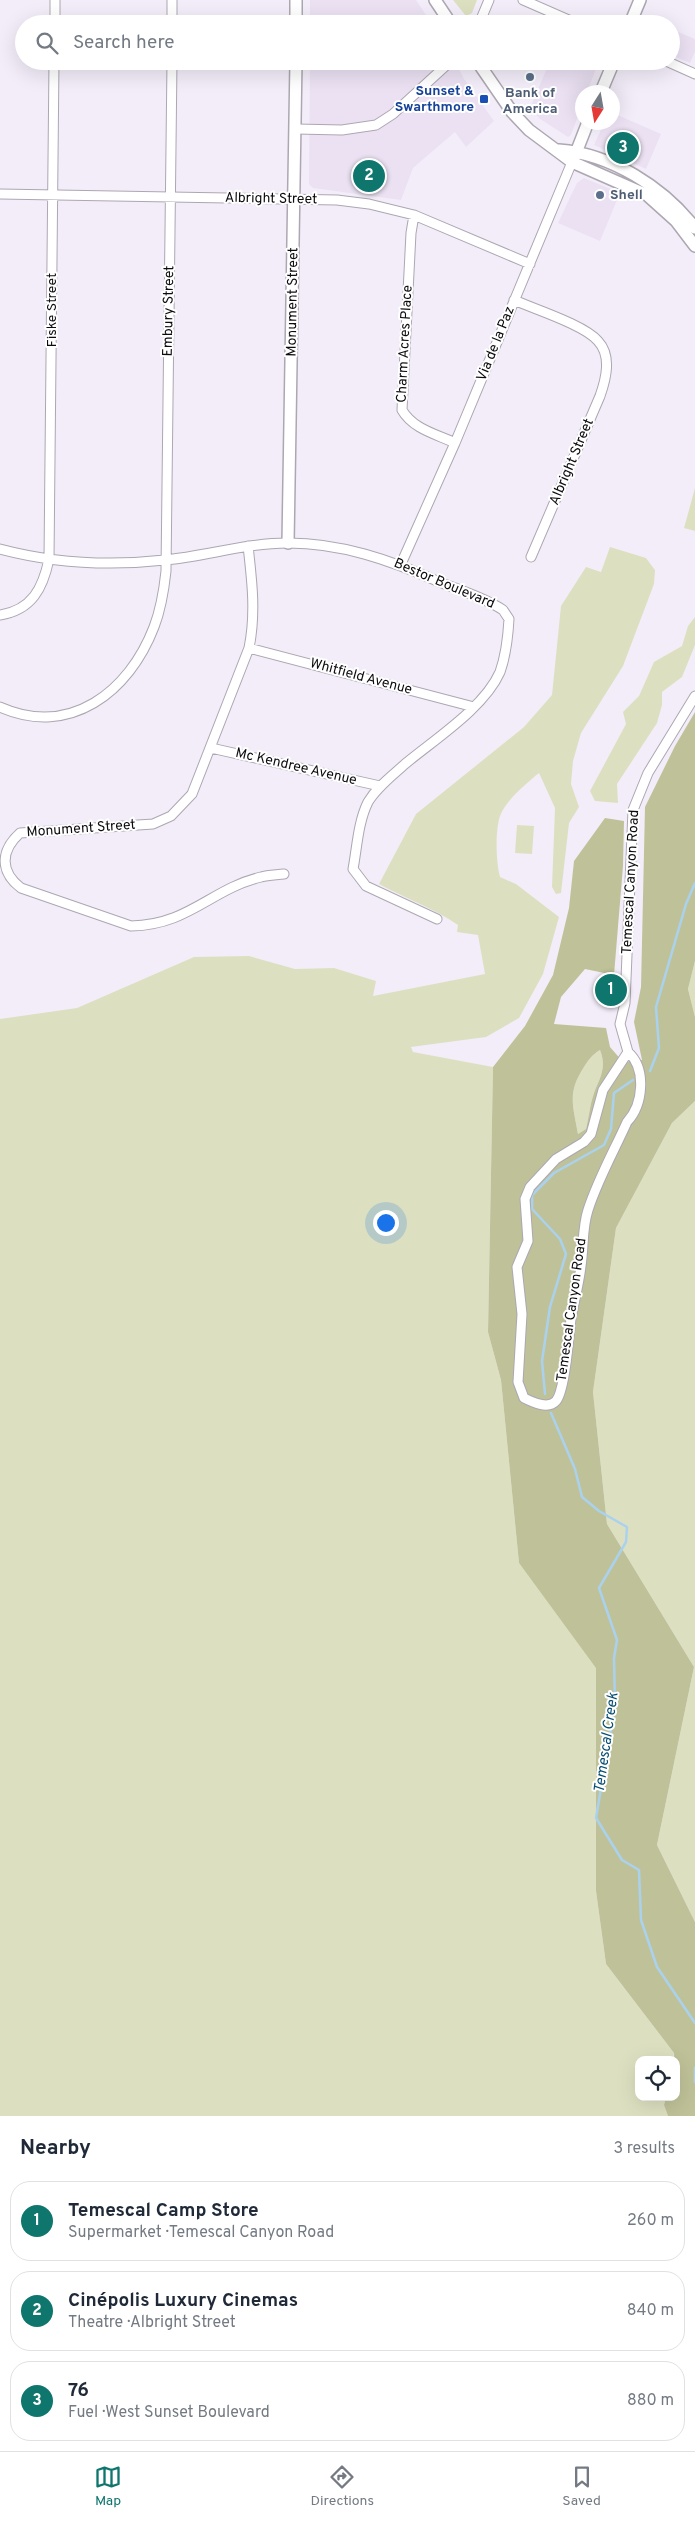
<!DOCTYPE html>
<html lang="en">
<head>
<meta charset="utf-8">
<style>
  body { margin:0; font-family:Overpass,sans-serif; background:#f2f2f3; color:#1f2937 }
  .controls { position:absolute; right:15px; bottom:15px; display:grid; overflow:hidden; border-radius:10px; box-shadow:0 5px 20px #0002 }
  .controls button { width:45px; height:45px; display:grid; place-items:center; padding:0; border:0; border-bottom:1px solid #e0e1e3; background:#fff; color:#1f2937; font:25px sans-serif }
  .compass { position:absolute; left:575px; top:85px; width:45px; height:45px; border-radius:50%; background:#fff; box-shadow:0 5px 20px #0002; rotate:191deg }
  .you { position:absolute; left:385px; top:1222px; width:18px; height:18px; margin:-12px; border:4px solid #fff; border-radius:50%; background:#1a73e8; box-shadow:0 0 0 8px #1a73e833 }
  .badge { display:grid; place-items:center; width:32px; height:32px; border-radius:50%; background:#0f766e; color:#fff; font-size:16px; font-weight:700 }
  .pin { position:absolute; translate:-50% -50%; border:2px solid #fff; box-shadow:0 1px 5px #0006 }
  .list { margin:0; padding:0; list-style:none }
  h2 { display:flex; justify-content:space-between; align-items:center; height:65px; margin:0; padding:0 20px; font-size:21px }
  h2 small { font-size:16px; font-weight:400; color:#747a83 }
  .list li { display:grid; grid-template-columns:32px 1fr auto; gap:15px; align-items:center; box-sizing:border-box; height:80px; margin:0 10px 10px; padding:0 10px; border:1px solid #e0e1e3; border-radius:20px }
  .list b { display:block; font-size:19px; white-space:nowrap }
  .list p { margin:0; font-size:16px; white-space:nowrap; color:#747a83 }
  .list em { font-size:16px; font-style:normal; color:#747a83 }
  .icon { flex:none; width:28px; height:28px; fill:none; stroke:currentColor; stroke-width:2; stroke-linecap:round; stroke-linejoin:round }
  .map { position:relative; flex:none; width:695px; height:2116px; overflow:hidden }
  .search { position:absolute; background:#fff; box-shadow:0 5px 20px #0002; left:15px; right:15px; top:15px; height:55px; display:flex; align-items:center; gap:12px; box-sizing:border-box; padding:0 18px; border-radius:28px; color:#747a83; font-size:19px }
  .sheet { height:335px; background:#fff }
  nav { display:flex; justify-content:space-around; align-items:center; box-sizing:border-box; height:70px; border-top:1px solid #e0e1e3; background:#fff; font-size:14px; color:#747a83 }
  nav a { display:grid; justify-items:center; gap:2px }
  nav .on { color:#0f766e }
  .map>svg:first-child { display:block }
</style>
</head>
<body>
<div class="map">
<svg width="695" height="2116" viewBox="0 0 695 2116">
  <rect width="100%" height="100%" fill="#f3edf9"/>
  <path fill="#ebe1f3" d="M310 0H416L432 24H310Z
    M671 29 695 39V52L690 63 671 55Z
    M310 61H455L464 79 494 121 466 147 455 132 413 168 401 200 313 188 309 184Z
    M550 61H599L587 92H582V105L571 135 568 137 540 119 530 108Z
    M613 113 661 134 646 169 594 145 604 123 612 122Z
    M584 178 620 193 600 241 558 223 577 183Z"/>
  <path fill="#dde0c0" d="M453 0H477L472 13 466 16Z
    M695 488V531L684 528Z
    M610 547 646 558 655 570 654 584 623 666 581 733 573 761 571 784 579 807 569 823 561 893 556 894 552 887 555 808 539 773C527 783 506 800 500 816 495 831 496 862 500 877L516 884 559 917 543 974 519 1018 486 1037 411 1047 413 1052 493 1067 488 1332 501 1380 519 1563 597 1668 596 1891 606 1964 674 2053 673 2060H639V2097H666L664 2105 668 2116H0V1019L77 1008 194 957 249 956 295 969 334 968 376 981 373 996 485 974 478 935 457 932 458 925C435 909 405 898 379 884L416 814 524 727 552 695 561 606 586 567 601 572Z
    M695 617V645L682 677 662 692V705L657 723 617 784 618 803 595 801 590 791 626 724 623 712 639 696 654 662 682 646 688 626Z
    M517 825 534 826 532 854 515 853Z
    M695 961V1017L688 989Z
    M600 1050C607 1068 600 1077 594 1093 590 1104 589 1117 586 1129L578 1134C573 1105 567 1093 584 1067 589 1059 592 1055 600 1050Z
    M695 1101V1922L657 1845 694 1667 607 1524 593 1392 616 1228 672 1123Z"/>
  <path fill="#bfc298" fill-rule="evenodd" d="M695 712V961L688 989 695 1017V1101L672 1123 616 1228 593 1392 607 1524 694 1667 657 1845 695 1922V2116H668L664 2105 666 2097H676L674 2053 606 1964 596 1891V1668L519 1563 501 1380 488 1332 493 1067 525 1026 553 975 569 908 574 861 605 818 624 821 623 866 614 975 585 969 561 997 554 1024 606 1028 610 1047 623 1062 642 1060 634 1022 641 987 645 807 675 746ZM600 1050C607 1068 600 1077 594 1093 590 1104 589 1117 586 1129L578 1134C573 1105 567 1093 584 1067 589 1059 592 1055 600 1050Z"/>
  <g fill="none" stroke-linecap="round" stroke-linejoin="round">
    <path stroke="#aad2ee" stroke-width="2.5" d="M650 1071 659 1048 656 1007 686 904 695 883
      M545 1394 542 1361 550 1307 566 1254 560 1239 532 1209V1195L554 1173 604 1145 611 1129 614 1093 633 1080
      M551 1413 575 1469 582 1497 599 1511 627 1527 626 1542 599 1588 617 1640 614 1658 615 1705 596 1818 622 1860 639 1870 641 1920 657 1967 695 2023
      M695 2068V2082"/>
    <defs>
      <path id="street" d="M523 0 578 24
        M55 24V0
        M172 24V0
        M479 24 489 0
        M666 61 695 74
        M296 129 342 130 376 125 393 114 451 61
        M0 194 337 200 369 204 414 215 530 264
        M414 215 411 233 402 410C413 429 436 434 455 443
        M514 300C534 309 585 325 598 341 612 356 606 379 600 396L531 557
        M248 546C252 581 256 613 249 648L192 794 171 816 153 824 20 833C0 851 0 872 21 888L131 926C189 925 211 889 261 877 268 875 276 875 284 874
        M0 549C53 563 111 566 165 560 207 556 246 543 288 543 341 543 390 560 437 581 458 590 484 597 503 610L509 619C508 637 506 655 500 672 484 708 435 739 405 764 392 776 377 787 368 802 358 822 357 848 353 869L366 886 437 919
        M401 564 455 443 572 162
        M0 615C32 610 43 588 49 559L54 61
        M249 648 474 707
        M0 707C70 738 129 692 154 627 161 609 164 590 166 571L172 61
        M211 748 380 786
        M628 1052C647 1069 643 1105 627 1122 614 1151 598 1179 588 1210 582 1228 584 1247 581 1266 579 1284 574 1301 571 1319 569 1335 565 1391 556 1401 548 1410 532 1402 524 1398L518 1382 522 1314 517 1267 528 1241 525 1199 530 1187 556 1159 584 1142 591 1134 603 1090Z
        M628 1052 620 1024 625 1003 633 810 648 773 695 696"/>
      <path id="secondary" d="M435 0 451 24
        M296 24V0
        M630 24 640 0
        M477 61 512 112 529 130 572 162 647 195 676 221 695 246
        M601 92 614 61
        M559 150C611 154 663 187 695 228
        M574 158 588 122
        M288 543 296 61"/>
    </defs>
    <use href="#street" stroke="#ada7b2" stroke-width="11"/>
    <use href="#secondary" stroke="#ada7b2" stroke-width="14"/>
    <use href="#street" stroke="#fff" stroke-width="9"/>
    <use href="#secondary" stroke="#fff" stroke-width="11"/>
  </g>
  <g fill="#5c6f8a" stroke="#fff" stroke-width="2">
    <circle cx="530" cy="77" r="5"/>
    <circle cx="600" cy="195" r="5"/>
  </g>
  <rect fill="#1a4fb4" stroke="#fff" stroke-width="2" x="479" y="94" width="10" height="10" rx="2.5"/>
  <g text-anchor="middle" dominant-baseline="central" stroke-width="4" stroke-linejoin="round" paint-order="stroke">
    <g font-size="14" font-weight="bold" fill="#164399" stroke="#fff" text-anchor="end">
      <text x="474" y="91">Sunset &amp;<tspan x="474" dy="16">Swarthmore</tspan></text>
    </g>
    <g font-size="14" font-weight="bold" fill="#4e5e75" stroke="#fff">
      <text x="530" y="93">Bank of<tspan x="530" dy="16">America</tspan></text>
      <text x="610" y="195" text-anchor="start">Shell</text>
    </g>
    <g font-size="14" fill="#0e0b0f" stroke="#fff">
      <text transform="translate(271 199) rotate(1)">Albright Street</text>
      <text transform="translate(293 302) rotate(-89)">Monument Street</text>
      <text transform="translate(52 310) rotate(-90)">Fiske Street</text>
      <text transform="translate(169 311) rotate(-89)">Embury Street</text>
      <text transform="translate(405 344) rotate(-87)">Charm Acres Place</text>
      <text transform="translate(496 344) rotate(-68)">Via de la Paz</text>
      <text transform="translate(572 462) rotate(-67)">Albright Street</text>
      <text transform="translate(444 584) rotate(23)">Bestor Boulevard</text>
      <text transform="translate(361 677) rotate(15)">Whitfield Avenue</text>
      <text transform="translate(296 767) rotate(13)">Mc Kendree Avenue</text>
      <text transform="translate(81 829) rotate(-4)">Monument Street</text>
      <text transform="translate(631 882) rotate(-87)">Temescal Canyon Road</text>
      <text transform="translate(572 1310) rotate(-82)">Temescal Canyon Road</text>
    </g>
    <g font-size="15" font-style="italic" fill="#064d72" stroke="#fff">
      <text transform="translate(607 1743) rotate(-82)">Temescal Creek</text>
    </g>
  </g>
</svg>
<div class="controls">
<button><svg class="icon" aria-label="locate" viewBox="0 0 24 24"><circle cx="12" cy="12" r="6"/><path d="M12 2v4M12 18v4M2 12h4M18 12h4"/></svg></button>
</div>
<svg class="compass" viewBox="-18 -18 36 36"><path d="M0-13l5 13h-10z" fill="#e53935"/><path d="M0 13l5-13h-10z" fill="#747a83"/></svg>
<div class="you"></div>
<div class="pin badge" style="left:611px;top:990px">1</div>
<div class="pin badge" style="left:369px;top:176px">2</div>
<div class="pin badge" style="left:623px;top:148px">3</div>
<div class="search"><svg class="icon" aria-label="search" viewBox="0 0 24 24"><circle cx="10" cy="10" r="6"/><path d="M15 15l6 6"/></svg>Search here</div>
</div>
<section class="sheet">
<h2>Nearby<small>3 results</small></h2>
<ul class="list">
<li><span class="badge">1</span><div><b>Temescal Camp Store</b><p>Supermarket · Temescal Canyon Road</p></div><em>260 m</em></li>
<li><span class="badge">2</span><div><b>Cinépolis Luxury Cinemas</b><p>Theatre · Albright Street</p></div><em>840 m</em></li>
<li><span class="badge">3</span><div><b>76</b><p>Fuel · West Sunset Boulevard</p></div><em>880 m</em></li>
</ul>
</section>
<nav>
<a class="on"><svg class="icon" aria-label="map" viewBox="0 0 24 24"><path d="M3 6l6-2 6 2 6-2v14l-6 2-6-2-6 2zM9 4v14M15 6v14"/></svg>Map</a>
<a><svg class="icon" aria-label="directions" viewBox="0 0 24 24"><path d="M12 3l9 9-9 9-9-9zM9 14v-3h6M13 9l2 2-2 2"/></svg>Directions</a>
<a><svg class="icon" aria-label="saved" viewBox="0 0 24 24"><path d="M7 4h10v16l-5-4-5 4z"/></svg>Saved</a>
</nav>
</body>
</html>
